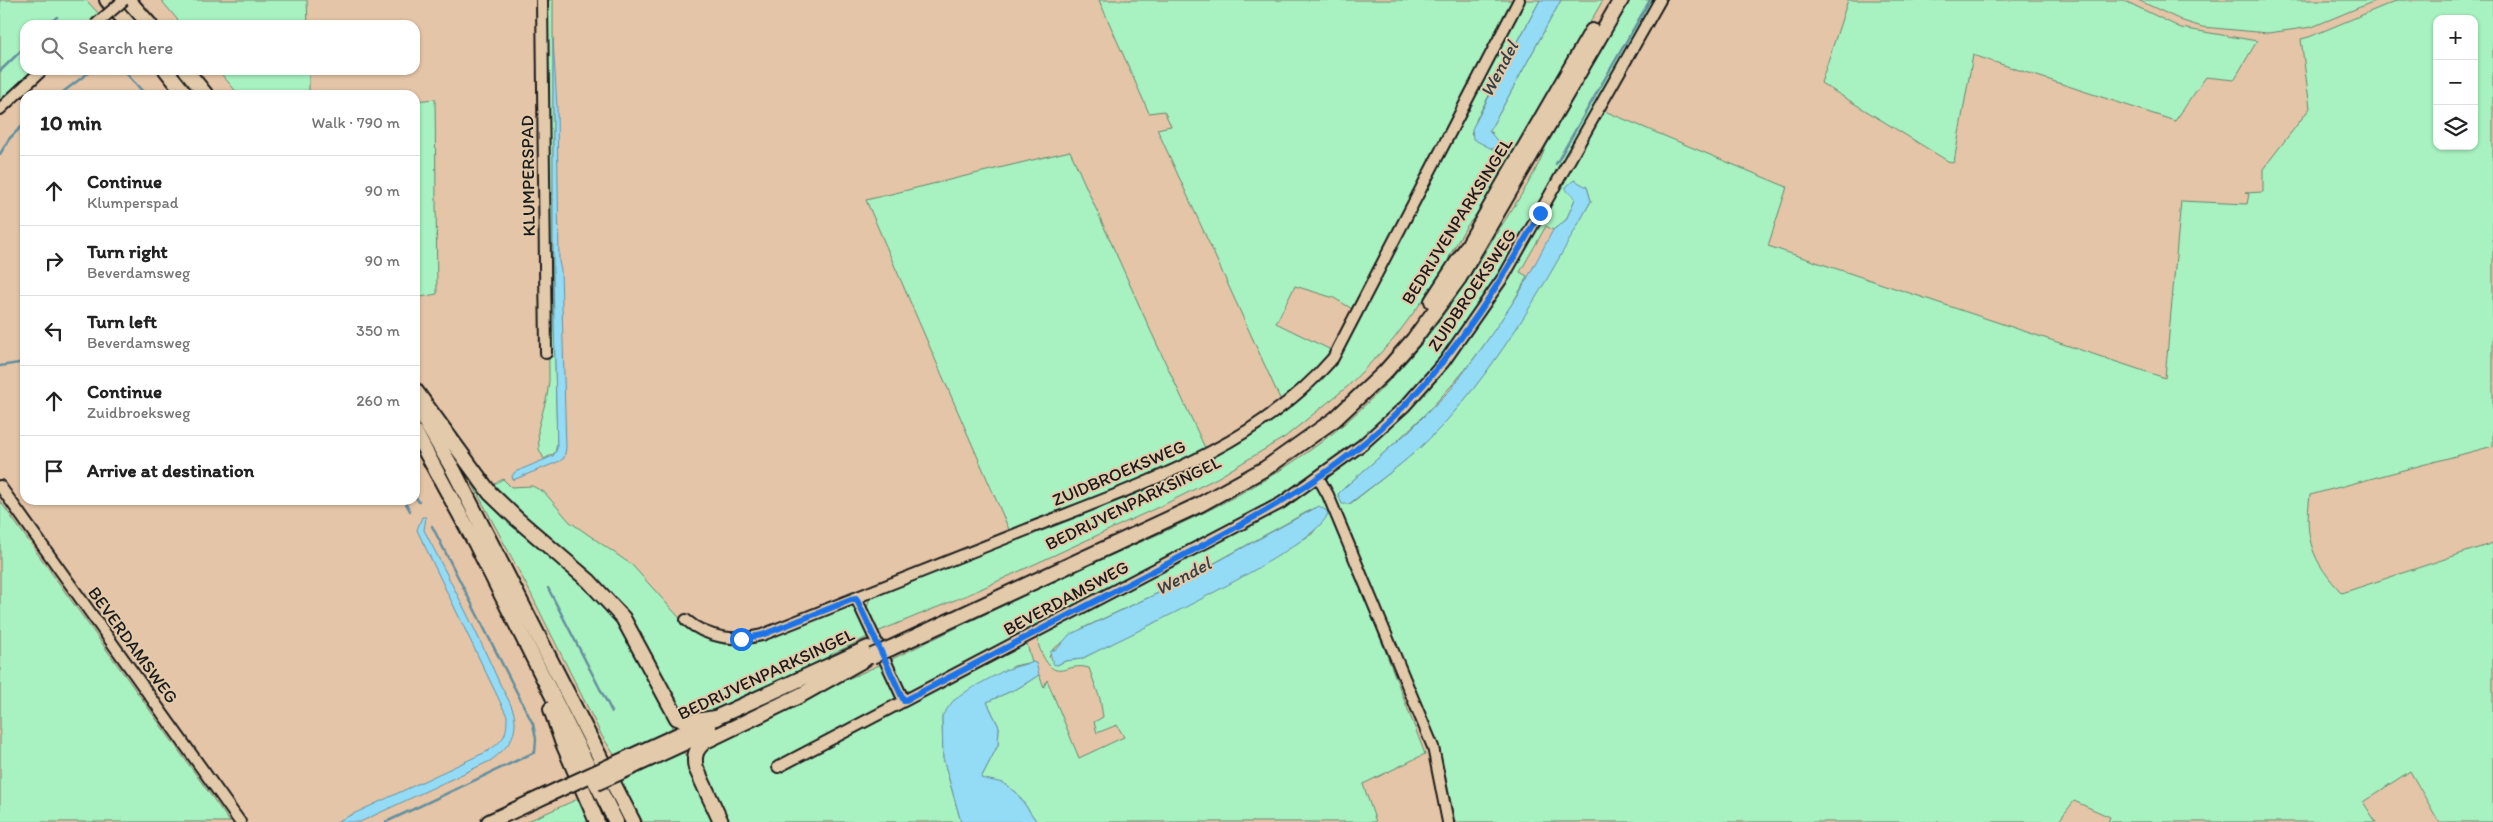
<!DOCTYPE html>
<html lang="en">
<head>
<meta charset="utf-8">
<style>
  body { margin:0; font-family:Itim,sans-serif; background:#f2f2f2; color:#222 }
  .controls { position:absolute; right:15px; top:15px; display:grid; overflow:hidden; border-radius:10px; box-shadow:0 1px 4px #0004 }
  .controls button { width:45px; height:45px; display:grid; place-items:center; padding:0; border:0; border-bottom:1px solid #e0e0e0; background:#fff; color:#222; font:25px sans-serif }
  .stop { position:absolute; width:15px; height:15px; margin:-11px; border:4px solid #1a73e8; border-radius:50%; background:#fff }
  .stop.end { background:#1a73e8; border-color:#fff; box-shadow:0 1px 5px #0008 }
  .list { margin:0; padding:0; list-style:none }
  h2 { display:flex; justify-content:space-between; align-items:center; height:65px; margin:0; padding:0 20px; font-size:21px }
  h2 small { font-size:16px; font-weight:400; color:#767676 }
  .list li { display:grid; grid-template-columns:32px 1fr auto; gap:15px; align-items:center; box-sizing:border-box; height:70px; padding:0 20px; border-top:1px solid #e0e0e0 }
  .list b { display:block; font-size:19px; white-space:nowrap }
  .list p { margin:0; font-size:16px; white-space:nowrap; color:#767676 }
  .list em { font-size:16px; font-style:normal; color:#767676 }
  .icon { flex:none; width:28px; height:28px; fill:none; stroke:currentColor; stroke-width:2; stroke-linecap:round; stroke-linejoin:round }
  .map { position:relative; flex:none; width:2493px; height:822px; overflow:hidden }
  .search { position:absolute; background:#fff; box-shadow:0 1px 4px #0004; left:20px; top:20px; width:400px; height:55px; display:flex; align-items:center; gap:12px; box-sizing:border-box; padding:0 18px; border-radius:15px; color:#767676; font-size:19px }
  .panel { position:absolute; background:#fff; box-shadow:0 1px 4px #0004; left:20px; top:90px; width:400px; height:415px; border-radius:15px }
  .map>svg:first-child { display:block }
</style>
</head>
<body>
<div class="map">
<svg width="2493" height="822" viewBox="0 0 2493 822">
  <rect width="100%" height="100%" fill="#e5c5a7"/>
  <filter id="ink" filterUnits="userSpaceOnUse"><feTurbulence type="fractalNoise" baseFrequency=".02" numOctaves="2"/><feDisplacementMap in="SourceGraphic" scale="10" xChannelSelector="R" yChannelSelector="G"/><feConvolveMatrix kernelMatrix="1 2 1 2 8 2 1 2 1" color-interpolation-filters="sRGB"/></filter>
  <g filter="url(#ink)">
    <path fill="#a8f1c0" stroke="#62866e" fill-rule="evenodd" d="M0 0H86L100 15 89 25H25V70H39L0 107Z
      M161 0H307L308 25H182Z
      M546 0H553V275L557 443 555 453 544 459 539 449 538 429 547 396 549 381Z
      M1099 0H1515L1354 310 1334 298 1295 286 1276 323 1333 351 1282 403 1157 129 1171 126 1164 111 1149 113Z
      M1523 0H1540L1477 118 1471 134 1493 133 1489 131 1500 112 1561 0H1603L1485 204 1466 227 1450 255 1444 272 1393 340 1347 387 1285 437 1217 478 1165 504 972 593 877 632 866 612 870 597 1218 452 1335 360 1468 109Z
      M1630 0H1657L1502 275 1424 381 1380 425 1324 471 1273 506 911 692 903 689 888 661C954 629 1020 597 1087 566 1168 530 1249 496 1320 443 1390 391 1446 318 1490 244 1509 212 1533 182 1546 146Z
      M1848 0H2123L2181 28 2257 41 2234 80 2206 77 2175 121 1973 55 1954 162 1951 163 1821 83Z
      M2138 0H2377L2312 27 2268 33 2202 27 2183 21Z
      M2398 0H2493V446L2310 495C2304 539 2312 561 2342 593L2493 543V822H2439L2410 771 2363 802 2376 822H2108L2110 817 2074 801 2058 822H1455L1444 769 1432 734 1352 536 1323 479 1445 365 1475 326 1503 284 1602 110 1787 187 1768 246 2165 378 2181 201 2247 204 2249 194 2245 193 2263 192V169L2310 108 2301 39 2309 37ZM2437 19H2474V146H2437ZM1587 187 1591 201 1579 222C1536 295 1498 366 1439 428 1413 457 1380 480 1350 504L1342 503 1338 494 1344 488C1403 437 1452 393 1496 328 1507 311 1519 295 1527 276L1520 272 1546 226 1553 230 1566 220 1575 199 1573 195Z
      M218 70H309V95H239Z
      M435 99 437 294 415 298V101Z
      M1070 151 1148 325 1206 450 1011 534 866 200Z
      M457 455 574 572 625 629 669 717 673 732 615 756 602 736 528 588Z
      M503 479 511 487 532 486 544 492 570 522 632 565 685 624 729 642 847 606 859 610 872 635 830 655 831 657 701 717H687L676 708 646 646 628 615 611 595 592 574 518 513 493 485Z
      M1314 486 1323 491 1338 528 1425 754 1363 784 1376 822H1037L1016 792 981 778 998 745 999 727 987 702 1020 687 1039 675 1044 687 1047 680 1079 758 1124 737 1117 725 1097 733 1094 722 1103 717 1100 699 1089 668C1066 661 1057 685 1042 654 1039 647 1037 643 1039 635L1249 526ZM1314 508 1318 526 1312 534 1225 586 1081 659 1065 661 1057 665 1049 657 1053 649 1083 628 1171 587Z
      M0 501 230 822H0Z
      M1019 644H1027L1032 662 1014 666 942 716 943 758 961 822H727C715 800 695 774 704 749L816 693 884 663 897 693 893 704Z
      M681 751 686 755 717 822H643L620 780Z
      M580 798 590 822H526Z"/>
    <path fill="#94dbf6" stroke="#648f9f" d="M1540 0H1561L1500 112 1489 131 1500 144 1497 148 1492 149 1473 139 1472 129Z
      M553 39 557 107 559 262 561 270 566 448 564 458 560 461 513 480 512 476 515 472 553 456 557 449 553 275Z
      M1574 180 1587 187 1591 201C1547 281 1502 361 1440 428 1413 457 1380 480 1349 504H1342L1338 494 1344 488 1409 431 1452 388 1482 348 1520 292 1553 230 1566 220 1575 199 1573 195 1566 191V187Z
      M1319 506 1328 512C1326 544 1116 641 1081 659L1065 661 1057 665 1053 664 1050 652 1058 648 1069 635 1171 587Z
      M422 517H426L424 530C450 580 476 630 499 682 504 693 515 708 515 721 516 739 504 751 490 761L360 822H336L488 751C504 740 507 736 507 716L417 530Z
      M1032 662 1036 663 1039 675 1020 687 987 702 999 727 998 745 981 778 1003 783 1016 792 1037 822H961L943 758 942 716 953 701 970 689 1005 670Z"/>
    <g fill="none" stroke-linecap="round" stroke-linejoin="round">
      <path stroke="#648f9f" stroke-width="2.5" d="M48 25 57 17
        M123 70 146 95
        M0 71 25 47
        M59 95 92 70
        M0 154 9 139 25 123
        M1556 164 1650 0
        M0 366 25 362
        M415 496 419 502
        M404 500 410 511
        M548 588 612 712
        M386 822 535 752 536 739 533 724 432 526"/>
      <defs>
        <path id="minor" d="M542 0 546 353
          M0 109 42 70
          M1318 477 1328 495 1433 747 1448 822
          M0 486 240 822
          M686 620C707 638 735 642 762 635 850 600 938 565 1026 530 1134 487 1255 449 1333 358L1519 0
          M904 701 1281 503 1362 445 1405 406 1444 362 1504 276 1660 0
          M778 767 904 701 856 598"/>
        <path id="highway" d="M107 0 129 25
          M128 0 150 25
          M166 70 186 95
          M186 70 206 95
          M1432 301 1466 249 1592 31
          M415 390 490 493 517 519 589 581 623 618 677 718 688 722 716 718
          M415 404 454 471 633 822
          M415 432 476 544 616 822
          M891 648 1201 504 1266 468 1335 419 1385 372 1414 339 1459 278 1621 0
          M551 709 562 741 597 822
          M630 757 868 648
          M634 766 710 731
          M489 822 562 788
          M721 822 696 768C693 756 696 748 706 741L801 695 865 659"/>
      </defs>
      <use href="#minor" stroke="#1c1c1c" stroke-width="14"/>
      <use href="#highway" stroke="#1c1c1c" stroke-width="18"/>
      <use href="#minor" stroke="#e2caaa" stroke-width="10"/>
      <use href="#highway" stroke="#e2caaa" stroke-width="14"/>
      <defs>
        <path id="minor-bridge" d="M95 25 124 0"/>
        <path id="highway-bridge" d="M872 656 891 648
          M596 783 634 766
          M562 788 630 757"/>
      </defs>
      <use href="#minor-bridge" stroke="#1c1c1c" stroke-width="14" stroke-linecap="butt"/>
      <use href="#highway-bridge" stroke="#1c1c1c" stroke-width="18" stroke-linecap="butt"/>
      <use href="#minor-bridge" stroke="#e2caaa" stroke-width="10"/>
      <use href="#highway-bridge" stroke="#e2caaa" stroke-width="14"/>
    </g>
  </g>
  <g fill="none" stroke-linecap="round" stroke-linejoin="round" filter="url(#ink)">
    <path stroke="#1a73e8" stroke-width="6" d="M741 639 762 635 856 598 904 701C981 661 1057 621 1134 581 1230 531 1329 484 1405 405 1460 347 1501 282 1540 213"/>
  </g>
  <g text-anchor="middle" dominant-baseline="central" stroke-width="4" stroke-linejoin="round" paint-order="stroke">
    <g font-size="18" fill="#1c1c1c" stroke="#e2caaa">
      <text transform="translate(528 176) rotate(-91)">KLUMPERSPAD</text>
      <text transform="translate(1457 221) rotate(-58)">BEDRIJVENPARKSINGEL</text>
      <text transform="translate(1472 290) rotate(-56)">ZUIDBROEKSWEG</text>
      <text transform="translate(1119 473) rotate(-23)">ZUIDBROEKSWEG</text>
      <text transform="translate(1133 503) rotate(-26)">BEDRIJVENPARKSINGEL</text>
      <text transform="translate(1066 598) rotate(-28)">BEVERDAMSWEG</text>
      <text transform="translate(133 645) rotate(54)">BEVERDAMSWEG</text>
      <text transform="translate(766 674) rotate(-25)">BEDRIJVENPARKSINGEL</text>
    </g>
    <g font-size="19" font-style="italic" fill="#344248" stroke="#e2caaa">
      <text transform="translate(1499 69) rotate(-62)">Wendel</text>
      <text transform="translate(1183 576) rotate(-28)">Wendel</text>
    </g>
  </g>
</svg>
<div class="controls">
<button>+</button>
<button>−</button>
<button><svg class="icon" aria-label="layers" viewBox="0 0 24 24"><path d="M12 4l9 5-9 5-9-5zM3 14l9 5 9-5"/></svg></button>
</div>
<div class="stop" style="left:741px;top:639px"></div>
<div class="stop end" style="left:1540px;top:213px"></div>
<div class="search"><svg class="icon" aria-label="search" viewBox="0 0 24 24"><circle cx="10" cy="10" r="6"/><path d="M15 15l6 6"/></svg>Search here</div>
<section class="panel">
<h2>10 min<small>Walk · 790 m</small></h2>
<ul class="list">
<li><svg class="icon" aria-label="ahead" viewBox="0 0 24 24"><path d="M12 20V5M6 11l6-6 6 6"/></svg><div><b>Continue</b><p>Klumperspad</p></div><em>90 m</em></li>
<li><svg class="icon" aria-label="right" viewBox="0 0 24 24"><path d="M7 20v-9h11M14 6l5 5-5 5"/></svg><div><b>Turn right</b><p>Beverdamsweg</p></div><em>90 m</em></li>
<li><svg class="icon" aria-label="left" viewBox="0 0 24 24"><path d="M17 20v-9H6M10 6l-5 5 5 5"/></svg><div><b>Turn left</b><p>Beverdamsweg</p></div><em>350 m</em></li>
<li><svg class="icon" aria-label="ahead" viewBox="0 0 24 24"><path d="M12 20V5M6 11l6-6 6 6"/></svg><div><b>Continue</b><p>Zuidbroeksweg</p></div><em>260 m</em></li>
<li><svg class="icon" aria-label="arrive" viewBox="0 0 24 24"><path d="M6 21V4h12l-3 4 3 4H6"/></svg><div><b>Arrive at destination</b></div></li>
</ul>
</section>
</div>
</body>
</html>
